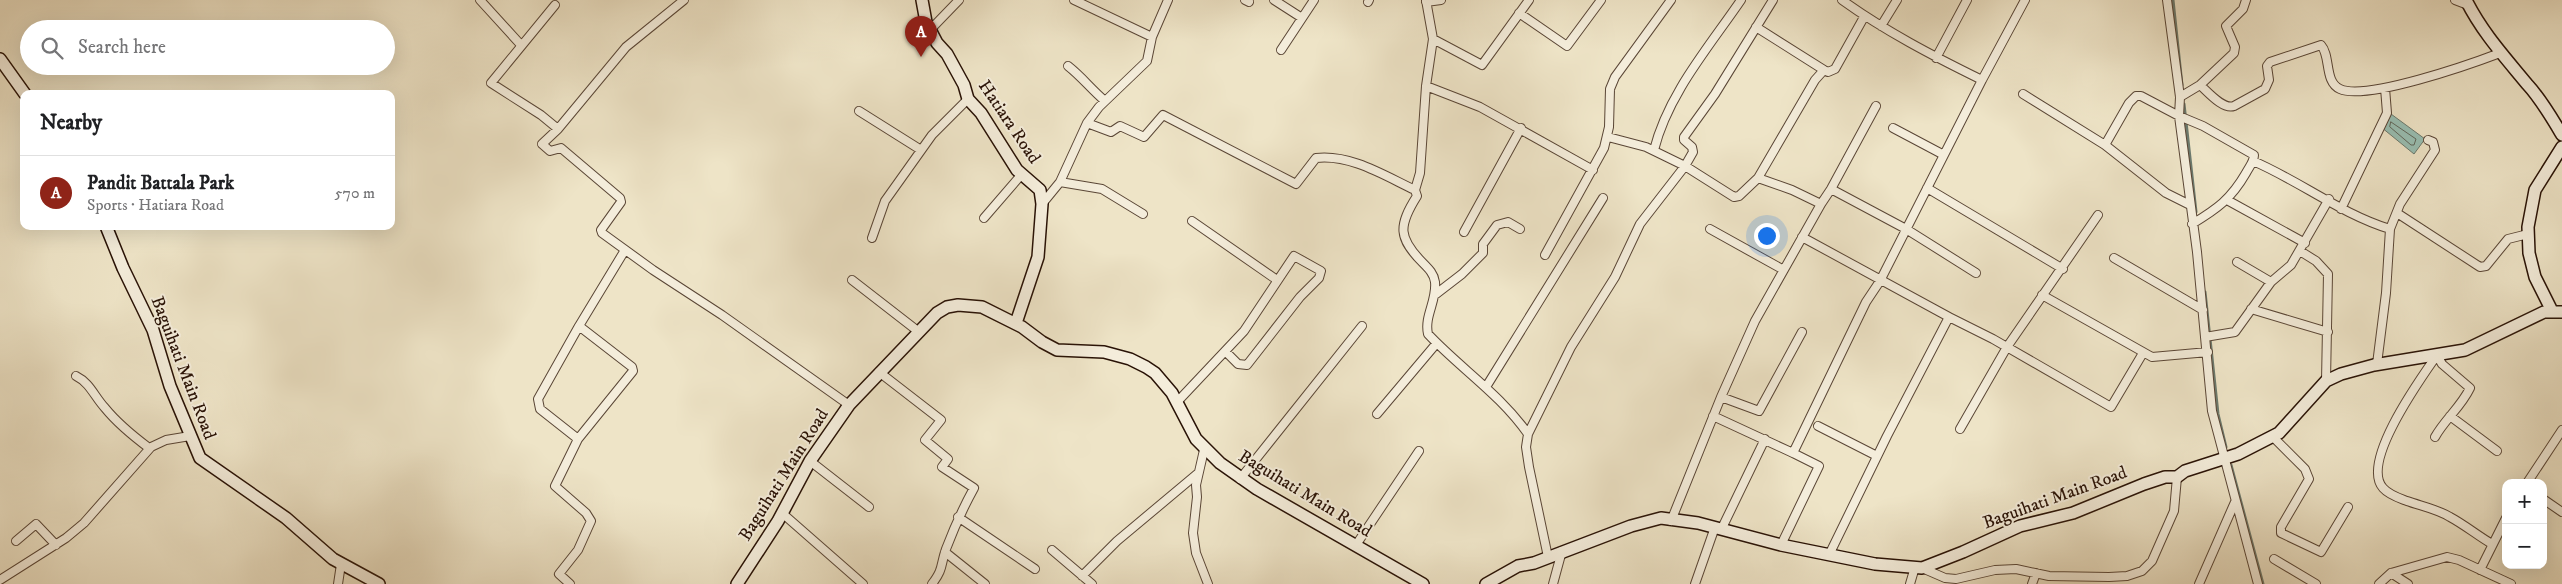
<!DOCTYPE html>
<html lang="en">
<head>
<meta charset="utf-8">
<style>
  body { margin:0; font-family:"IM FELL DW Pica",serif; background:#f2f2f2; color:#202124 }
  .controls { position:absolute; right:15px; bottom:15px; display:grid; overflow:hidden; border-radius:10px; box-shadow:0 5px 20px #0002 }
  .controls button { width:45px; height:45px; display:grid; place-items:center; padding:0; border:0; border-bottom:1px solid #e0e0e0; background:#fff; color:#202124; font:25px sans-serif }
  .you { position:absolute; left:1766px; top:235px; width:18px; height:18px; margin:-12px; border:4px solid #fff; border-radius:50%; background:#1a73e8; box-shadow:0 0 0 8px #1a73e833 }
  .badge { display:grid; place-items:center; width:32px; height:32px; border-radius:50%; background:#8f2418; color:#fff; font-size:16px; font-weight:700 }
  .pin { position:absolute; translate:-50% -41px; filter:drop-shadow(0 1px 2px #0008) }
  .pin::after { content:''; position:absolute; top:26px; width:18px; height:15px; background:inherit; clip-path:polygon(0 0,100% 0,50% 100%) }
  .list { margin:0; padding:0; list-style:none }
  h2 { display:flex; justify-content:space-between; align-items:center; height:65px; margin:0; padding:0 20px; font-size:21px }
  h2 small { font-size:16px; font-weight:400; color:#757577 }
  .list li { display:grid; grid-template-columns:32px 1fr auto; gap:15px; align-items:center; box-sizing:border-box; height:75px; padding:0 20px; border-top:1px solid #e0e0e0 }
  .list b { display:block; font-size:19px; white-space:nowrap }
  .list p { margin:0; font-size:16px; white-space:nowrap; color:#757577 }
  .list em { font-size:16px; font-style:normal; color:#757577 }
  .icon { flex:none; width:28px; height:28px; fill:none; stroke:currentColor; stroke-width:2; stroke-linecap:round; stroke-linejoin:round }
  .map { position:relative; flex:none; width:2562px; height:584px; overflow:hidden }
  .search { position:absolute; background:#fff; box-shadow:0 5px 20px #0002; left:20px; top:20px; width:375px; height:55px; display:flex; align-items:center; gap:12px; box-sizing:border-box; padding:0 18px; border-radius:28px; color:#757577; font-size:19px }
  .panel { position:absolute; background:#fff; box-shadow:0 5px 20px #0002; left:20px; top:90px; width:375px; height:140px; border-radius:10px }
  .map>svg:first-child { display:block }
</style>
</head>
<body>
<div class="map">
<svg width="2562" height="584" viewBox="0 0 2562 584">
  <rect width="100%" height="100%" fill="#eee4c7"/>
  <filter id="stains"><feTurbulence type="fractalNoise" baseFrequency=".004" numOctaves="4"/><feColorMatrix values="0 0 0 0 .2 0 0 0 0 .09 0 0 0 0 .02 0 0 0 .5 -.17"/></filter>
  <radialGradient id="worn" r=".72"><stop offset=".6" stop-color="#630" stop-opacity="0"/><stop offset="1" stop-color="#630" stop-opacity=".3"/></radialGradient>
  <path fill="#99bfb3" stroke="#6c7a6e" d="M2391 114 2425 139 2414 154 2381 127Z"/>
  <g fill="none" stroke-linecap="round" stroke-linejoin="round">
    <path stroke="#61685c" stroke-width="1" d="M2391 122 2416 139 2414 145H2411L2390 127Z"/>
    <path stroke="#6c7a6e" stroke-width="3" d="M2173 0 2182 85
      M2184 104 2196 212
      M2205 292 2218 414 2226 447
      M2231 465 2263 584"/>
    <defs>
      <path id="street" d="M480 0 521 45
        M684 0 626 47 558 129 542 144 550 151 561 148 620 198 621 202 601 230 602 233 653 270 722 315 849 405
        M1074 0 1152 37 1168 0
        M1245 0 1249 2
        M1274 0 1302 18
        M1426 0 1433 39 1426 86 1420 173 1415 190 1417 196C1398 226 1398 238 1423 263 1429 269 1434 274 1435 282 1437 301 1424 316 1428 334 1461 369 1500 394 1528 434L1526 447 1529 467 1548 557
        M2167 0 2180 97 2179 116 2197 252 2212 411 2258 584
        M2455 0 2468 5
        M1368 2 1369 0
        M1426 2 1441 0
        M555 5 491 83 541 115 558 129
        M1519 13 1567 46 1601 0
        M1881 26 1897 0
        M1756 27 1824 70
        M930 30 959 0
        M1433 39 1482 65 1529 0
        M1281 50 1314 0
        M1936 58 1967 0
        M1068 66C1082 77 1091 89 1105 101
        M1982 80 2025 0
        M2200 85C2208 92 2223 110 2234 106L2265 89 2269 80 2267 66 2270 62 2321 45C2331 56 2324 82 2340 89 2366 101 2471 64 2500 53
        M1426 86 1480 107 1593 170
        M2023 94 2105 145 2166 193 2190 205
        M2180 97 2200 85 2234 53 2235 47 2226 26 2243 9 2246 0
        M859 111 921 150
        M1087 123 1111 132 1120 126 1144 137 1163 115 1296 184 1316 158C1351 154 1385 176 1415 190
        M1893 128 1944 155
        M1608 137 1646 147 1685 166 1693 152 1692 147 1684 140V137L1715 94 1773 0
        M2105 145 2129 103 2136 96H2141L2179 116 2203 126 2254 155C2254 162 2249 167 2246 173 2231 199 2217 209 2192 224
        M1654 150C1668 94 1709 47 1741 0
        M2253 161C2300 181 2341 214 2390 229
        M1758 178 1815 80 1824 70 1828 72 1835 69 1864 17
        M1060 182 1102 189 1143 214
        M1927 188 2063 269
        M1831 189 1906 229 1976 273
        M2227 200 2305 243
        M1042 204 1060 182 1087 123 1099 107 1147 61 1152 37
        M1821 204 1831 189 1876 106
        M2341 209 2387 113 2385 88
        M2397 213 2480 267 2486 266 2508 239 2528 234
        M984 218 1022 174
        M1192 221 1277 280
        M1710 229 1782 269
        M1464 232 1521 128
        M1802 237 1949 317
        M872 238 885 201 932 135 968 99
        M2300 251 2316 261 2328 274 2326 381
        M1545 255 1604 148 1609 127 1610 89 1615 77 1671 0
        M2114 258 2203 310
        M2237 262 2271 282
        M852 280 919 332
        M1436 294 1462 274 1483 253V244L1497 225 1508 222 1520 229
        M2042 295 2152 357 2208 352
        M2251 309 2328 332
        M579 326 632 367 633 371 578 439 540 409 538 399 579 326 625 250
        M2205 337 2235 332 2271 282 2291 265 2329 199
        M2377 364 2386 293 2390 229 2400 204 2435 150 2433 142 2428 140
        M879 372 941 420 925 440 948 459 942 467 974 488C963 508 954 528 946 549 940 566 944 568 932 584
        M76 376C90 383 94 396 105 408 118 424 133 436 149 448
        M1486 387 1603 198
        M1721 397 1759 411 1802 332
        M1178 401 1244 331 1294 256 1321 271 1319 278 1300 297 1247 365 1238 364 1225 351
        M1377 414 1436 344
        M1713 416 1793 453
        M2450 416 2497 451
        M1818 426 1877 456
        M1960 429 2007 347 2098 215
        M1528 434 1571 347 1615 277 1640 224 1685 166 1734 197 1739 196 1758 178 1792 190 1821 204 1755 321 1721 397 1671 521
        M2273 437 2305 469 2309 479 2281 527V533L2321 552 2348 507
        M2435 437C2445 419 2461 407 2470 388L2442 364 2437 355C2421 378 2360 462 2383 488 2389 495 2399 498 2407 501 2421 506 2437 509 2450 517 2465 525 2478 536 2492 544
        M1204 450 1196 485 1197 497 1193 533 1196 553 1208 584
        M810 461 869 507
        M1240 479 1362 326
        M2527 483 2562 430
        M2543 499 2562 512
        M782 513 863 584
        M958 517 1035 569
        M1722 528 1765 439
        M16 541 36 524 56 545
        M1356 545 1419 451
        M1781 545 1819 466 1793 453 1866 302 1880 281 1982 80C1933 56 1885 31 1842 0
        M1052 550 1092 584
        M945 552 985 584
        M1829 555 1887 436 1949 317 1993 339 2111 407 2143 353
        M2274 559 2316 584
        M1922 568 1945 578 1956 579 1995 570 2016 569 2049 576 2109 577 2127 576 2142 571 2152 561 2174 511 2177 477
        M2480 570 2506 518
        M2391 573 2408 584
        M1082 576 1117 541 1197 474
        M0 580 66 538 84 523 151 447 166 440 190 436
        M338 584 341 564
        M570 584 559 574 578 550 591 521 586 513 555 486 578 439
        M1553 584 1562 551
        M1695 584 1715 527
        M1910 584 1915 567
        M2032 584 2036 573
        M2199 584 2235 502
        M2379 584 2391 573 2447 557 2459 560 2511 584"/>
      <path id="secondary" d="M922 0 926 22 937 43 947 54 964 85 968 99 981 113 1017 170 1040 190 1042 204 1038 257 1016 323
        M2466 0C2482 32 2504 56 2527 84 2541 99 2552 118 2562 135
        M0 59 25 94
        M106 226 123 268 153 330 170 386 200 458 286 518 333 559 379 584
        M2552 311 2535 277 2529 253 2528 227 2535 190 2562 147
        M737 584 778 521 810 461 849 405 937 313 947 307 958 305 982 307 1022 327 1042 342 1057 350 1104 352 1130 359 1146 367 1155 373 1172 393 1196 439 1220 463 1257 489 1423 584
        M1486 584 1518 566 1534 563 1631 526 1661 518 1698 523 1781 545 1875 564 1922 568 1963 552 2020 526 2073 513 2144 484 2165 477H2177L2185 471 2238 454 2279 433 2326 381 2341 374 2374 365 2465 350 2544 312H2562"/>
    </defs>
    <use href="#street" stroke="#5a4636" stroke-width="10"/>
    <use href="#secondary" stroke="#291206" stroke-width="14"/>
    <use href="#street" stroke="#f4eddb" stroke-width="8"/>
    <use href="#secondary" stroke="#f4eddb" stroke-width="11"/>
  </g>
  <g text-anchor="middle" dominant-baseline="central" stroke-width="4" stroke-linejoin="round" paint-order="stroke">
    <g font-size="18" fill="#291206" stroke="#f4eddb">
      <text transform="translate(1009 122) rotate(56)">Hatiara Road</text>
      <text transform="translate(183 368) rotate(69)">Baguihati Main Road</text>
      <text transform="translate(784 475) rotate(-58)">Baguihati Main Road</text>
      <text transform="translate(1305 494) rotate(31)">Baguihati Main Road</text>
      <text transform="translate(2055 498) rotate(-20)">Baguihati Main Road</text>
    </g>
  </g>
  <rect width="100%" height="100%" filter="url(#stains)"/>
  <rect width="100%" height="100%" fill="url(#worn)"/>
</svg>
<div class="controls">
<button>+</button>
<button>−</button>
</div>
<div class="you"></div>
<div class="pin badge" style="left:921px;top:57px">A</div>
<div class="search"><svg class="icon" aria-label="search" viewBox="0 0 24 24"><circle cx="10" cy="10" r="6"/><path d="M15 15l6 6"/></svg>Search here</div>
<section class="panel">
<h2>Nearby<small></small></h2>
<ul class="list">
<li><span class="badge">A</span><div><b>Pandit Battala Park</b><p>Sports · Hatiara Road</p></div><em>570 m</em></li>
</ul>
</section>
</div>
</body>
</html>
